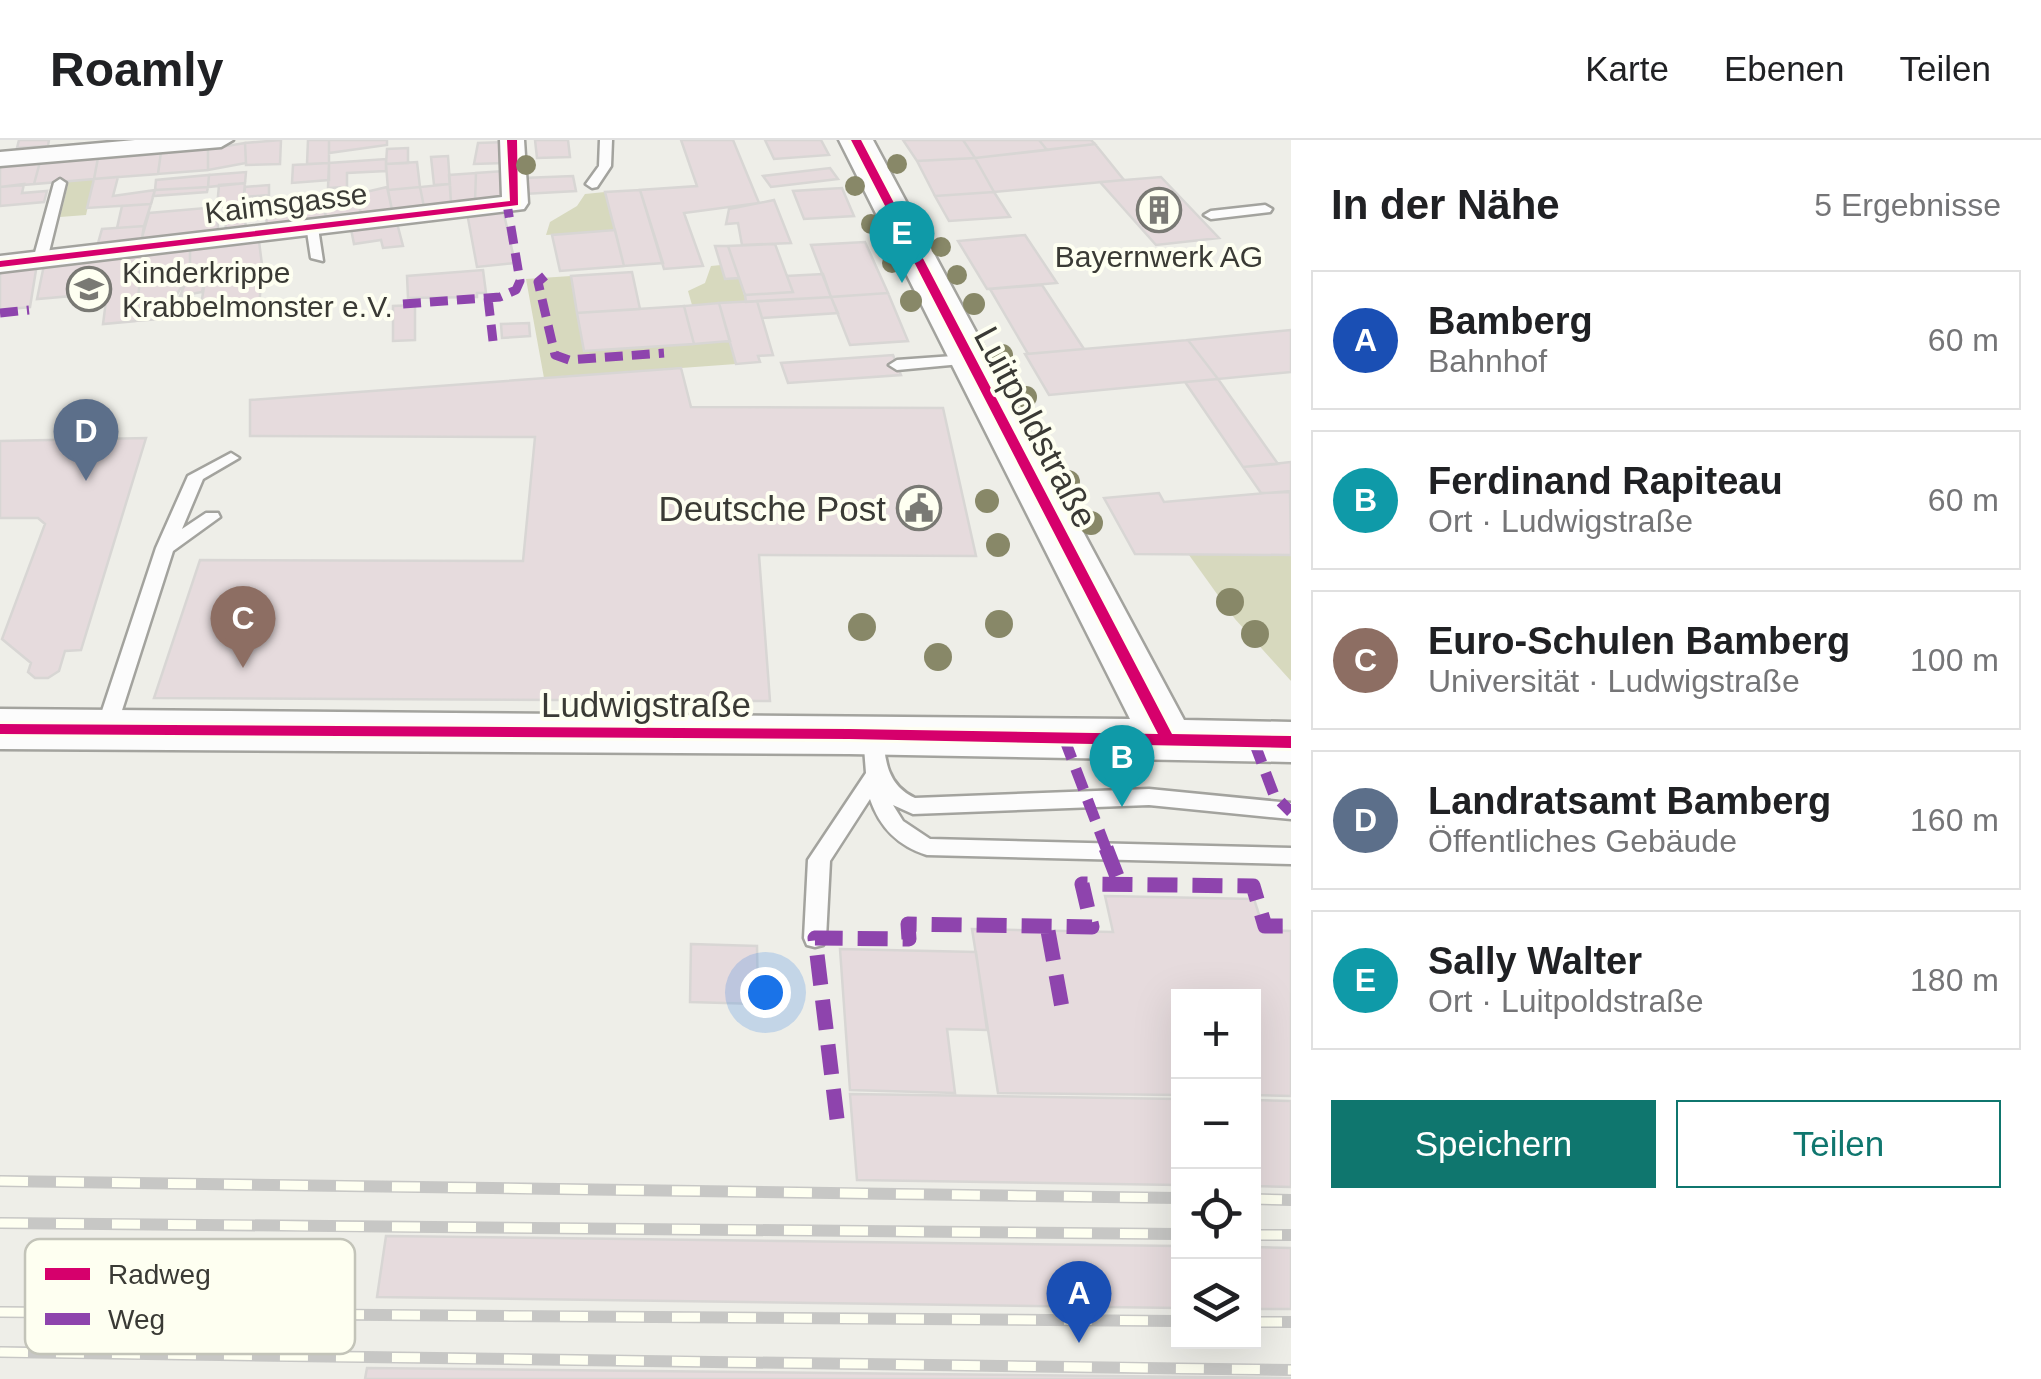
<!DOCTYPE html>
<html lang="de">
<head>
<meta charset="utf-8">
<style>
  body { margin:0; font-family:Helvetica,sans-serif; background:#f6f6f6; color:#202124 }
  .controls { position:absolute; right:30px; bottom:30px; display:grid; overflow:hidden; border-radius:0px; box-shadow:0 10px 40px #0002 }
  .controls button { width:90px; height:90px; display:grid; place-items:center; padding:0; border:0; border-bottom:2px solid #e0e0e0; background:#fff; color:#202124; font:50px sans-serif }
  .you { position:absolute; left:765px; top:852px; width:35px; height:35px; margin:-25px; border:8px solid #fff; border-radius:50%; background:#1a73e8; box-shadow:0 0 0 15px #1a73e833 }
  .badge { display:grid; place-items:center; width:65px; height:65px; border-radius:50%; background:#0f766e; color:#fff; font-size:32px; font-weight:700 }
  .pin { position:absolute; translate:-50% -82px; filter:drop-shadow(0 2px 5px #0008) }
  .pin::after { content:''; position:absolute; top:52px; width:35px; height:30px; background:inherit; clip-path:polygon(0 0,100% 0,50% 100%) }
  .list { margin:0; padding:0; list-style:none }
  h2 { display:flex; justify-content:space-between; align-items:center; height:130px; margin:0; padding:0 40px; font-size:42px }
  h2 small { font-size:32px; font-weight:400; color:#757577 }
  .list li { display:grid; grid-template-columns:65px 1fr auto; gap:30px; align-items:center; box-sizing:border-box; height:140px; margin:0 20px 20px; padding:0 20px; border:2px solid #e0e0e0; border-radius:0px }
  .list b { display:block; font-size:38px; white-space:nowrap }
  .list p { margin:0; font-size:32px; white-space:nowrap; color:#757577 }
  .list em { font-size:32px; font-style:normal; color:#757577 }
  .actions { display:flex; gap:20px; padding:30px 40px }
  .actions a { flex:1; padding:22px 0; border:2px solid #0f766e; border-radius:0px; text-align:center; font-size:35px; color:#0f766e }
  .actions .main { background:#0f766e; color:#fff }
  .icon { flex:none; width:55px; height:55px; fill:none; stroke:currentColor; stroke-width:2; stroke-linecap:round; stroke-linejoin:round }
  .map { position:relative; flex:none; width:1291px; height:1239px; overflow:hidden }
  header { display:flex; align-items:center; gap:60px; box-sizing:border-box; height:140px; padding:0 50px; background:#fff; border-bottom:2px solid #e0e0e0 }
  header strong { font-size:48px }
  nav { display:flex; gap:55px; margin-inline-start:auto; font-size:35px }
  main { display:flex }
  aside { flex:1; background:#fff }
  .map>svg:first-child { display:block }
</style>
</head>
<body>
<header>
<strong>Roamly</strong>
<nav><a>Karte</a><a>Ebenen</a><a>Teilen</a></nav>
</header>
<main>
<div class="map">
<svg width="1291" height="1239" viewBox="0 0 1291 1239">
  <rect width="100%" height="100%" fill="#eeeee8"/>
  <path fill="#d7d9be" d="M94 39 86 75 60 77 69 41Z
    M605 52 615 90 546 95 550 82 577 66 585 54Z
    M721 125 739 138 746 162 692 165 688 151 705 143 711 126Z
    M571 136 584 211 730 201 736 224 544 238 526 139Z
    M1189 415H1291V541L1235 479Z"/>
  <path fill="#e6dbdd" stroke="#d8d6d4" stroke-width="2.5" d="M19 0H49L48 6 17 8Z
    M281 0 280 24 246 25 245 3Z
    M308 0H329V23L307 24Z
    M329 0H387V5L329 13Z
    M568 0 570 17 537 18 535 0Z
    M681 0H733L759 63 684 73 703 126 664 129 640 50 697 46Z
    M765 0H821L829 15 774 19Z
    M903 0H963L975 18 917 21Z
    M963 0H1039L1047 10 975 18Z
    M1039 0H1091L1095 4 1047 10Z
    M505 2V23L474 24 478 3Z
    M245 3 246 23 208 30V9Z
    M1095 4 1124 40 994 52 975 18Z
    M408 8V23L386 24 387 9Z
    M208 9V30L158 34 161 12Z
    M161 12 158 34 94 39 98 18Z
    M448 16 450 44 434 45 431 17Z
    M98 18 94 39 34 44 40 22Z
    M975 18 994 52 935 56 917 21Z
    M386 19V31L347 33V47L328 48 329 23Z
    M40 22 34 44 0 47V25Z
    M417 22 420 47 388 50 386 24Z
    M329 23V40L292 43 293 25Z
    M830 28 838 39 771 47 763 36Z
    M504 31 508 54 499 60 475 61 476 33Z
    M246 32 245 43 208 47 209 35Z
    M476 33 475 61 451 63 449 35Z
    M209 35 208 47 155 50 156 40Z
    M573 36 576 51 524 54 523 38Z
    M118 37 113 56 155 50 151 64 87 68 94 39Z
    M1161 37 1219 98 1156 105 1100 42Z
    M245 43 243 64 217 67 219 45Z
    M24 44 22 53 47 51 44 62 0 66V47Z
    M450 44 451 63 424 67 420 47Z
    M269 45V55L244 57 245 47Z
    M208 47 207 52 153 56 155 50Z
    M387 47 392 70 361 74 357 54Z
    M420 47 424 67 392 70 388 50Z
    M842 48 854 76 804 79 793 51Z
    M640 50 663 123 624 126 605 52Z
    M356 52 361 74 326 78 323 59Z
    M994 52 1010 77 949 81 935 56Z
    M323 59 326 78 267 85 265 65Z
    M774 60 791 103 742 105 738 83 726 84 729 69Z
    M151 64 144 86 117 88 122 66Z
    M243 64 246 88 226 90 224 66Z
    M217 67 218 91 141 101 149 73Z
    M503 70 515 123 477 127 467 73Z
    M397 83 403 106 383 108 381 100 354 104 351 89Z
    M144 86 141 104 97 107 102 89Z
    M615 90 624 126 560 131 552 95Z
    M1025 95 1057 143 987 149 958 101Z
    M259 101 262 125 190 132V109Z
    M865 102 888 153 831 157 811 105Z
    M775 104 793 152 745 155 728 106Z
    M715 106H728L739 138 725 139Z
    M190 109V132L140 138 142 115Z
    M142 115 136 181 103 184 107 153 37 159 44 125Z
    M37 124 30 167 0 170V128Z
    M262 125 259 171 199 176 207 130Z
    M207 130 202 152 180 156 190 132Z
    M483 130 486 153H477V157L408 158 407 136Z
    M190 132 176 156 172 178 136 181 140 138Z
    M632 132 640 169 577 173 571 136Z
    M823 134 831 157 746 162 745 155 793 152 787 136Z
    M1042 145 1084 209 1028 214 990 149Z
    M888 153 908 201 850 205 831 157Z
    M831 157 838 173 762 178 757 161Z
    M757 161 773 215 758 216 760 222 736 224 719 163Z
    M719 163 730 201 694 204 684 166Z
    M415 165V200L393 201V166Z
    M684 166 694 204 584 211 577 173Z
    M529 183 530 196 502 198 501 184Z
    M1291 190V232L1218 239 1188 200Z
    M1188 200 1218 239 1049 255 1025 214Z
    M893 215 901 235 788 243 781 223Z
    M681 228 691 267 943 268 976 416 759 415 770 561 154 558 200 420 523 421 535 297 250 296V260Z
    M1218 239 1278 324 1243 327 1185 242Z
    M146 298 81 510 65 511 59 531 48 538H35L28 532 31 523 2 499 45 384 38 378H0V301Z
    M1291 322V352L1261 353 1243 327Z
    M1290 351 1291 415 1135 414 1104 358 1159 353 1164 362Z
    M1105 756 1254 759 1264 790 1291 791V956L1254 955V856H1178V955L998 953 972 789 1113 792Z
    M691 804 757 806 758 864 690 862Z
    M840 809 976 812 987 890 947 889 955 953 850 950Z
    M850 954 1178 959V1045L857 1040Z
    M1254 960 1291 961V1047L1254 1046Z
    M386 1096 1178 1106V1168L377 1157Z
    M1254 1107 1291 1108V1169H1254Z
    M367 1228 1291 1238V1239H365Z"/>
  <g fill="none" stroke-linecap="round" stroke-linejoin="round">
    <defs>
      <path id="lane" d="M600 0H612L611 26 597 47 592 48 586 44 599 26Z
        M60 39 66 43 47 120 35 123 33 120 54 43Z
        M1265 65 1272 69 1270 72 1211 79 1204 75 1211 71Z
        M306 85 318 88 323 121 311 118Z
        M967 215 972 217V223L897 230 889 225 897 220Z
        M231 313 239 318 203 339 182 389 206 373H218L220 377 173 411 116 589 113 594H99L96 589 156 408 188 336Z
        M873 587 883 594C885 621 887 645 915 658L1149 649 1291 663V679L1149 665 913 674 893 665 903 681 930 699 1291 708V724L927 715C898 706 880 688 870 659L830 721 826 798 823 805 815 807 807 805 804 798 808 720 866 633 863 594Z"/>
      <path id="street" d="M135 0H233L221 7 0 26V12Z
        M500 0H524L528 63 524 69 0 132V116L502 57Z"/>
      <path id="secondary" d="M839 0H873L1184 580 1291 582V622L849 614 0 609V569L1130 579Z"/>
    </defs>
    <use href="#lane" stroke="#a3a39e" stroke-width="5"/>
    <use href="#street" stroke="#a3a39e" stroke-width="5"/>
    <use href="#secondary" stroke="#a3a39e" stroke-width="5"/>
    <use href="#lane" fill="#fcfcfc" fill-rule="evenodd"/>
    <use href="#street" fill="#fcfcfc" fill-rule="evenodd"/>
    <use href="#secondary" fill="#fcfcfc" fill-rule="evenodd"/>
    <defs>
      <path id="rail" d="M0 1041 1178 1058
        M1254 1059 1291 1060
        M0 1083 1178 1094
        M1254 1095H1291
        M0 1172 1178 1181
        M1254 1182H1291
        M0 1212 1291 1230"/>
    </defs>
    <use href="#rail" stroke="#c7c7c5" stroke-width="12"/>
    <use href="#rail" stroke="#fefff1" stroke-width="9" stroke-dasharray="28" stroke-linecap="butt"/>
    <path stroke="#8e44ad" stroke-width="9" stroke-dasharray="18 9" stroke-linecap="butt" d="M545 136 538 142 555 215 569 220 664 213
      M488 158 493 201
      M403 164 500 157 516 150 520 141 507 64
      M0 173 29 170"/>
    <path stroke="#8e44ad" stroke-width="11" stroke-dasharray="22 11" stroke-linecap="butt" d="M1064 598 1107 711
      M1254 602 1274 655 1291 672"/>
    <path stroke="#8e44ad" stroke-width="15" stroke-dasharray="30 15" stroke-linecap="butt" d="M1106 708 1120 744
      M1048 791 1063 873
      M837 979 815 798 909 799 908 784 1092 787 1082 744 1253 746 1265 786H1291"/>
    <defs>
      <path id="cycleway" d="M507 0H517L518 65 0 127V121L510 61Z
        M851 0H861L1172 594 1291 596V608L849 599 0 594V584L849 589 1158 594Z"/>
    </defs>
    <use href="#cycleway" stroke="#fefff1" stroke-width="6"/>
    <use href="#cycleway" fill="#d6006c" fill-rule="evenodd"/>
  </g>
  <g fill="#888868">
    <circle cx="897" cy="24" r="10"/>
    <circle cx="526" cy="25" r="10"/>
    <circle cx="855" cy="46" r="10"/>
    <circle cx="871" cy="84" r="10"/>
    <circle cx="941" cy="107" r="10"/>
    <circle cx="892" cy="123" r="10"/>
    <circle cx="957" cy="135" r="10"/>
    <circle cx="911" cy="161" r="11"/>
    <circle cx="974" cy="164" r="11"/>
    <circle cx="1002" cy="215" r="11"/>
    <circle cx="1026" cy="257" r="11"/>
    <circle cx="1068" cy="342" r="12"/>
    <circle cx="987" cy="361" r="12"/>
    <circle cx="1091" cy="383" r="12"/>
    <circle cx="998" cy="405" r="12"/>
    <circle cx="1230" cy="462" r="14"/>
    <circle cx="999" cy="484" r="14"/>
    <circle cx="862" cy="487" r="14"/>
    <circle cx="1255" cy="494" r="14"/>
    <circle cx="938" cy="517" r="14"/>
  </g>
  <defs>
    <symbol id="building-ring" viewBox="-11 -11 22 22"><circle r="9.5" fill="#fefff1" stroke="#797974" stroke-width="1.5"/><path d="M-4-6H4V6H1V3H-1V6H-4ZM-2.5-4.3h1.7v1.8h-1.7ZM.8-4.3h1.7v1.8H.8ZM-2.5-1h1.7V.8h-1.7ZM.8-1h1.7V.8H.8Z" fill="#797974"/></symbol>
    <symbol id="school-ring" viewBox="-11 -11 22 22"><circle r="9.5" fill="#fefff1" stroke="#797974" stroke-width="1.5"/><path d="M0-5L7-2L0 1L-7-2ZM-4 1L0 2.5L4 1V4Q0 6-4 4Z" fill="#797974"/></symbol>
    <symbol id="civic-ring" viewBox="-11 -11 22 22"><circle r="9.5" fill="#fefff1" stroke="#797974" stroke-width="1.5"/><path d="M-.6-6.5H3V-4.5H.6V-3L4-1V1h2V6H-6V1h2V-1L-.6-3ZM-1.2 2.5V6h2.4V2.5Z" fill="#797974"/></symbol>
  </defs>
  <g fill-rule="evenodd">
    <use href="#building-ring" x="1134" y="45" width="50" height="50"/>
    <use href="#school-ring" x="64" y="124" width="50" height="50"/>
    <use href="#civic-ring" x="894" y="343" width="50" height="50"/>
  </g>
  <g text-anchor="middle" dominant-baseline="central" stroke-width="8" stroke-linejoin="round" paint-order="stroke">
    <g font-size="30" fill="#3a3a35" stroke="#fefff1">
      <text transform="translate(286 63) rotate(-7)">Kaimsgasse</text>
    </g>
    <g font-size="30" fill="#3a3a35" stroke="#fefff1">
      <text x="1159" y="116">Bayernwerk AG</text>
      <text x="122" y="132" text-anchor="start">Kinderkrippe<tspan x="122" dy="34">Krabbelmonster e.V.</tspan></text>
    </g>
    <g font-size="35" fill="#3a3a35" stroke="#fefff1">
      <text transform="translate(1036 287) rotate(62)">Luitpoldstraße</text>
      <text x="646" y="564">Ludwigstraße</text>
    </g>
    <g font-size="35" fill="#3a3a35" stroke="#fefff1" text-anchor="end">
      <text x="886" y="368">Deutsche Post</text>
    </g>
  </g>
  <rect x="25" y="1099" width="330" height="115" rx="15" fill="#fefff1" stroke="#c3c4b9" stroke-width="2.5"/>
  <rect x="45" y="1128" width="45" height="12" fill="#d6006c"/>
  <rect x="45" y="1173" width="45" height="12" fill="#8e44ad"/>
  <g font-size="28" fill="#3a3a35">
    <text x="108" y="1144">Radweg</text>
    <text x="108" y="1189">Weg</text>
  </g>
</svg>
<div class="controls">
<button>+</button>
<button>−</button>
<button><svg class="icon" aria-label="locate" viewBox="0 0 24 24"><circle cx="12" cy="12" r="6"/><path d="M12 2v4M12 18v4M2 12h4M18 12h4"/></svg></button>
<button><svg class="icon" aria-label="layers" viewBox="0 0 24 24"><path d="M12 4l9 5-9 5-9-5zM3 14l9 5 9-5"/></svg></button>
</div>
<div class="you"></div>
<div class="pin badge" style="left:1079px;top:1203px;background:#1a4fb4">A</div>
<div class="pin badge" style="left:1122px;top:667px;background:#0f9aa8">B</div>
<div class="pin badge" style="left:243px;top:528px;background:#8d6e63">C</div>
<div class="pin badge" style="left:86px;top:341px;background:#5c6f8a">D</div>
<div class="pin badge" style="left:902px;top:143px;background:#0f9aa8">E</div>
</div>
<aside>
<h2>In der Nähe<small>5 Ergebnisse</small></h2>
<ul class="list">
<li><span class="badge" style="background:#1a4fb4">A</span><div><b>Bamberg</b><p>Bahnhof</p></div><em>60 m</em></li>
<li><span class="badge" style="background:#0f9aa8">B</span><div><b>Ferdinand Rapiteau</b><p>Ort · Ludwigstraße</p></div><em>60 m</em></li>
<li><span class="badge" style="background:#8d6e63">C</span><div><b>Euro-Schulen Bamberg</b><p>Universität · Ludwigstraße</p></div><em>100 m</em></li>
<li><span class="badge" style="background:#5c6f8a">D</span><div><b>Landratsamt Bamberg</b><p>Öffentliches Gebäude</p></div><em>160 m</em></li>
<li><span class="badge" style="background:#0f9aa8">E</span><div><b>Sally Walter</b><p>Ort · Luitpoldstraße</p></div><em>180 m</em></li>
</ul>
<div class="actions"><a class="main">Speichern</a><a>Teilen</a></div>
</aside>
</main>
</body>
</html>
